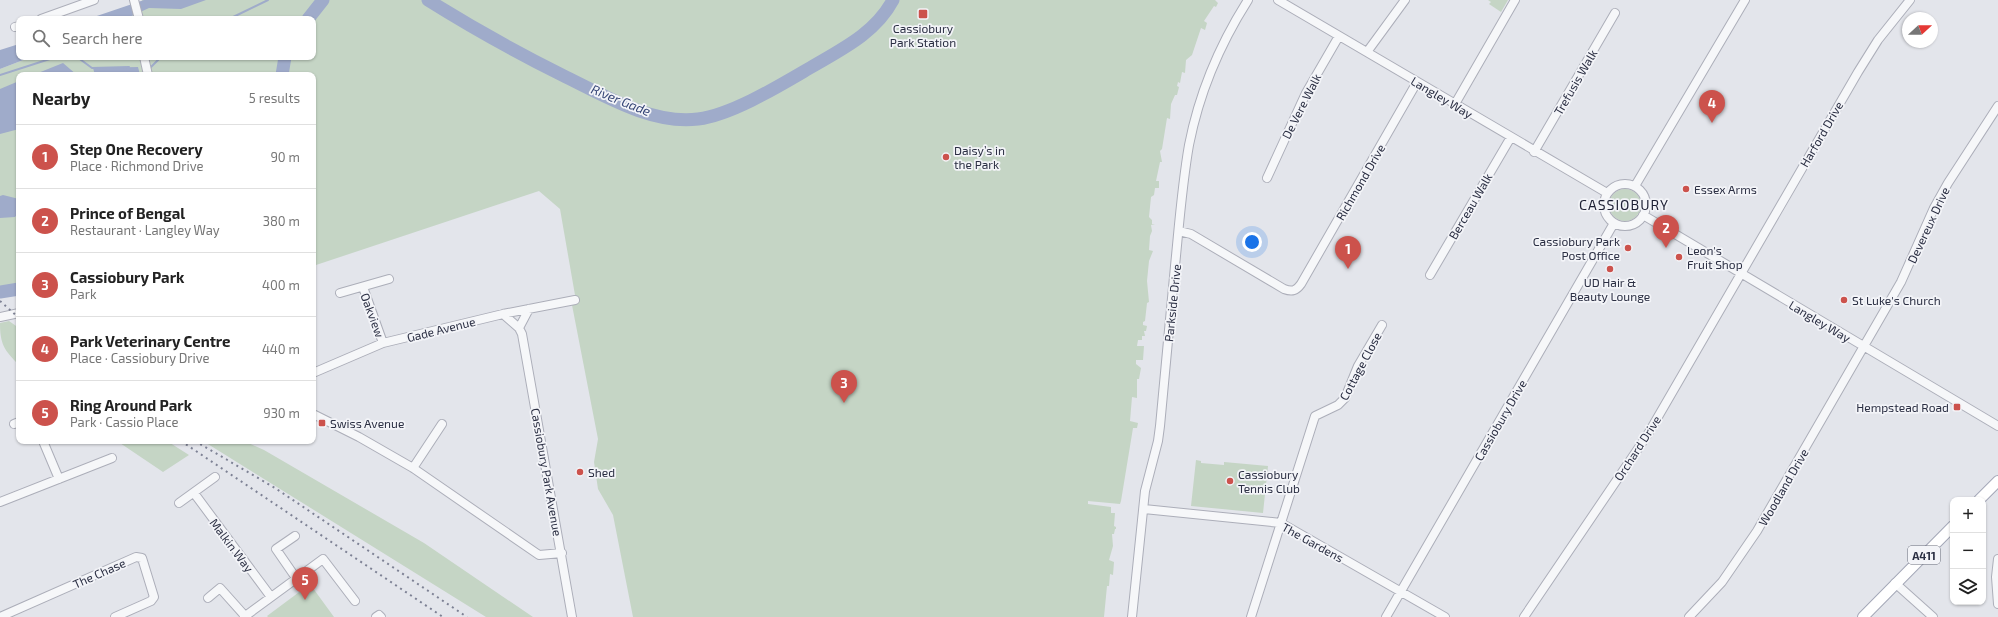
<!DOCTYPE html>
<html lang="en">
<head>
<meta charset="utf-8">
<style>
  body { margin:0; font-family:"Exo 2",sans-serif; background:#f6f6f6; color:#222 }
  .controls { position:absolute; right:12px; bottom:12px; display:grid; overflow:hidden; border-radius:8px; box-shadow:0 1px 3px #0004 }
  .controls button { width:36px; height:36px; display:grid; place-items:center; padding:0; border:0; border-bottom:1px solid #e0e0e0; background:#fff; color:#222; font:20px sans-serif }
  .compass { position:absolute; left:1902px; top:12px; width:36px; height:36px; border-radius:50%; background:#fff; box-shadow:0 1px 3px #0004; rotate:69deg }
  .you { position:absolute; left:1252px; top:242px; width:14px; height:14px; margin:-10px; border:3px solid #fff; border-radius:50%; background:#1a73e8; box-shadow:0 0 0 6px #1a73e833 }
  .badge { display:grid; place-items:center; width:26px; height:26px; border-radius:50%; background:#cc524c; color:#fff; font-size:13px; font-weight:700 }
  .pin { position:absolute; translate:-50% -33px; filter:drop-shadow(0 1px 2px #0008) }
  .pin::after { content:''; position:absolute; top:21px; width:14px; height:12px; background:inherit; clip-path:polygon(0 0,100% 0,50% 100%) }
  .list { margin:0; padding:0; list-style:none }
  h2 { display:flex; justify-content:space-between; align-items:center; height:52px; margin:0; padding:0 16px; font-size:17px }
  h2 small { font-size:13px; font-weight:400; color:#767676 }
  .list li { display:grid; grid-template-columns:26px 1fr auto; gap:12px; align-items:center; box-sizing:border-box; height:64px; padding:0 16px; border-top:1px solid #e0e0e0 }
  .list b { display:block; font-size:15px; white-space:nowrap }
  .list p { margin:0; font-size:13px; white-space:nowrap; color:#767676 }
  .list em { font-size:13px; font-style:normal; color:#767676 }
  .icon { flex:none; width:22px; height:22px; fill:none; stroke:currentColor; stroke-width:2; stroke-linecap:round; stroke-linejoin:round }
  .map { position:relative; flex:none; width:1998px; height:617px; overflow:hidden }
  .search { position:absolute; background:#fff; box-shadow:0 1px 3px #0004; left:16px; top:16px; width:300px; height:44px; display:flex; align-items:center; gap:10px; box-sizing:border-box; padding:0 14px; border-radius:8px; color:#767676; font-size:15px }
  .panel { position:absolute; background:#fff; box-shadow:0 1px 3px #0004; left:16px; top:72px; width:300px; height:372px; border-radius:8px }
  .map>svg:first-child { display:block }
</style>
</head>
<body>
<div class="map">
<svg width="1998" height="617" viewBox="0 0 1998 617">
  <rect width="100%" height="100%" fill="#e3e5eb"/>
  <path fill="#c5d5c5" d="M142 0H1215L1218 3 1216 7 1214 6 1204 21 1207 23 1205 30 1201 28 1192 55 1186 60 1185 73 1182 72 1180 83 1178 82 1177 86 1179 87 1177 95H1175L1171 104 1170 119 1167 118 1162 149 1160 151 1162 162H1160L1156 181H1159V188H1155L1154 195 1151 197 1149 217 1152 220V224H1155L1151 225 1152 231 1150 236 1149 250 1153 251 1149 261 1147 281 1149 302 1147 303 1145 321 1143 322V325L1147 326 1146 331H1144L1145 336H1142V340H1138L1137 346H1144L1143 360H1136V364L1141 368 1139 379H1137V398L1132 397 1130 421 1138 423 1137 428H1133L1121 501 1120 504 1088 501V504L1111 507V513H1115L1114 526 1116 527V529H1115L1114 534H1112L1113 546 1109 560 1114 562 1113 575 1110 574 1109 586H1107L1104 617H633L613 515 598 489 594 462 598 439 572 305 575 295 560 209 539 191 313 266V75H19V294L14 289 0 291V69L31 57H313V19H125L140 11Z
    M1488 0H1508L1501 12 1489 4 1491 2Z
    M1609 205a16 16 0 1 1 32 0a16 16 0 1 1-32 0Z
    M9 321 19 328V365C4 350 0 344 0 323Z
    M117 441H167L189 455 163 472Z
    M203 441H244L264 450 424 543 533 617H486Z
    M1196 460 1201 461V463L1224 465V462L1268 466 1263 513 1191 506Z
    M310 584 334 617H268L267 616Z"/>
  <path fill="#9fabca" d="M144 0H206L181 9 149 8 125 19H88Z
    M19 44V57H31L0 69V50Z
    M63 63 77 75H33Z
    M138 67 140 75H95L93 68Z
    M19 81V129L0 134V89Z
    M3 195 19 199V212L15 217 0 218V196Z"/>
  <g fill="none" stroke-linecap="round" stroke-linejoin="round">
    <path stroke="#9fabca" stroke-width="2" d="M229 19 268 0
      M77 57 92 68 129 67
      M149 69 161 57
      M0 75 56 57"/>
    <path stroke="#9fabca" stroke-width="13" d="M428 0C471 27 516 52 562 75 603 95 652 125 698 119 731 115 779 86 808 69 840 50 875 34 893 0
      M308 19 323 0
      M282 75 285 57
      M0 292 19 289"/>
    <defs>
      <path id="minor" d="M134 0 139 19
        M1278 0 1607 193
        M41 19 94 0
        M15 27 19 26
        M1367 52 1405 0
        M144 57 148 75
        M1455 104 1515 0
        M1534 152 1615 13
        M1267 178 1306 93 1339 36
        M1604 205a21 21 0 1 1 42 0a21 21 0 1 1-42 0Z
        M1635 186 1745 0
        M1643 215 1998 426
        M1179 231 1191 234 1284 289C1292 292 1296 291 1301 284L1417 82
        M1430 275 1511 137
        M363 287 383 343
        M340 293 389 279
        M503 314 519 328 522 334 572 617
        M0 317 19 313
        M519 328 529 309
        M313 373 383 343 503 314 575 300
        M313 414 359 437 413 468 539 555 562 553
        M14 424 19 422
        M43 441 59 479
        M413 468 442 424
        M194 493 271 597
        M0 502 112 458
        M179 503 215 477
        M1144 509 1281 523 1445 617
        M295 536 276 549 296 578
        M1998 559 1996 577 1998 604
        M1895 583 1933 617
        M208 598 220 588 245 616
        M0 617 136 557 142 558 154 597 151 601 115 617
        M244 617 323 559 355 601
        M376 617 379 615 381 617
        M1132 617 1145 491 1158 441 1160 426C1165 372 1170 319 1175 266 1179 226 1182 185 1189 145 1199 94 1220 44 1248 0
        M1251 617 1315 416 1338 405 1345 398 1358 366 1382 325
        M1386 617 1614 223
        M1524 617 1648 434 1858 72 1878 40 1910 0
        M1689 617 1722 582 1757 531 1901 282 1934 208 1948 183 1998 106"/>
      <path id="major" d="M1979 500 1998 481
        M1863 617 1953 526"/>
    </defs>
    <use href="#minor" stroke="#acaeb9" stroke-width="10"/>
    <use href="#major" stroke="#a3a7b7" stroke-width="12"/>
    <use href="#minor" stroke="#f6f7f9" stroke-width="8"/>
    <use href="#major" stroke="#fff" stroke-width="10"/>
    <path stroke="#7d8194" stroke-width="2" stroke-dasharray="2 4" stroke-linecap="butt" d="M0 301 19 318
      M181 441 443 617
      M195 441 275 488 467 617"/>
  </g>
  <g fill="#cc524c" stroke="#f3f4f8" stroke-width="1.5">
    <rect x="918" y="9" width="10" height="10" rx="2"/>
    <circle cx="946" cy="157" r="4"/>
    <circle cx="1686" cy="189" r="4"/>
    <circle cx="1628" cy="248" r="4"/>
    <circle cx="1679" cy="257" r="4"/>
    <circle cx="1610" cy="269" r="4"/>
    <circle cx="1844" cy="300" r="4"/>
    <rect x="1953" y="403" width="8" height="8" rx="2"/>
    <rect x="318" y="419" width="8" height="8" rx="2"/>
    <circle cx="580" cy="472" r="4"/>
    <circle cx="1230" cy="481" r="4"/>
  </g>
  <g text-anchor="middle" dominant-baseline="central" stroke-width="3.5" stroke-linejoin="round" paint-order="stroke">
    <rect fill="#f3f4f8" stroke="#676a79" stroke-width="1" x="1908" y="546" width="32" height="18" rx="3"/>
    <g font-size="11" font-weight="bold" fill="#2b2f43">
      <text x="1924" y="555">A411</text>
    </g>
    <g font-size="12" fill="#2b2f43" stroke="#f3f4f8" text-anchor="start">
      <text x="923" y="28" text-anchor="middle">Cassiobury<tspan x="923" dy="14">Park Station</tspan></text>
      <text x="954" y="150">Daisy’s in<tspan x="954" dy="14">the Park</tspan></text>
      <text x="1694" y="189">Essex Arms</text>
      <text x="1620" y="241" text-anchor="end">Cassiobury Park<tspan x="1620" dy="14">Post Office</tspan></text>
      <text x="1687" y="250">Leon's<tspan x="1687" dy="14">Fruit Shop</tspan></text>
      <text x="1610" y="282" text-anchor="middle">UD Hair &amp;<tspan x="1610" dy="14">Beauty Lounge</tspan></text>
      <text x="1852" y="300">St Luke's Church</text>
      <text x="1949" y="407" text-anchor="end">Hempstead Road</text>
      <text x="330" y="423">Swiss Avenue</text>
      <text x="588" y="472">Shed</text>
      <text x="1238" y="474">Cassiobury<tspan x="1238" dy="14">Tennis Club</tspan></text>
    </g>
    <g font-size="12" fill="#2b2f43" stroke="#f3f4f8">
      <text transform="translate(1575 82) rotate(-60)">Trefusis Walk</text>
      <text transform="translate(1442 97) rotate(31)">Langley Way</text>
      <text transform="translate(1301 106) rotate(-63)">De Vere Walk</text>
      <text transform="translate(1821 134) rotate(-60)">Harford Drive</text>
      <text transform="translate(1360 182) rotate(-60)">Richmond Drive</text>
      <text transform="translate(1470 206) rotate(-60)">Berceau Walk</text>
      <text transform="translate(1928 225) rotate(-65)">Devereux Drive</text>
      <text transform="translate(1172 303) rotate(-84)">Parkside Drive</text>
      <text transform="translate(373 315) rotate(70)">Oakview</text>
      <text transform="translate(1820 321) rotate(31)">Langley Way</text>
      <text transform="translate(441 329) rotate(-14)">Gade Avenue</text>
      <text transform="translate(1360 366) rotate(-62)">Cottage Close</text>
      <text transform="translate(1500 420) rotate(-60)">Cassiobury Drive</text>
      <text transform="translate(1637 448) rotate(-57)">Orchard Drive</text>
      <text transform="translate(547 472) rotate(80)">Cassiobury Park Avenue</text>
      <text transform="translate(1783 487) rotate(-60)">Woodland Drive</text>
      <text transform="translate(1313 542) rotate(29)">The Gardens</text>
      <text transform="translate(232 545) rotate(53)">Malkin Way</text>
      <text transform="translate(99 573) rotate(-24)">The Chase</text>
    </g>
    <g font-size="13" font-style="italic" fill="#364677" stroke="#f3f4f8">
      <text transform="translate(621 100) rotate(22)">River Gade</text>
    </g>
    <g font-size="14" letter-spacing="1" fill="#1d2034" stroke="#f3f4f8">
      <text x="1624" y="204">CASSIOBURY</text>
    </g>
  </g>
</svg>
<div class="controls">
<button>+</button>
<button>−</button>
<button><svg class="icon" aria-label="layers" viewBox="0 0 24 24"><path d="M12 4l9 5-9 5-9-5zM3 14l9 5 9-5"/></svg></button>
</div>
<svg class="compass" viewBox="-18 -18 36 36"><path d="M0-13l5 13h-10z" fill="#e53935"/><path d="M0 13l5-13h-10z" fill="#767676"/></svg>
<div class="you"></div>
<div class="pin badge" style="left:1348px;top:269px">1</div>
<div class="pin badge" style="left:1666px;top:248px">2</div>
<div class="pin badge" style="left:844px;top:403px">3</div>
<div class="pin badge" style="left:1712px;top:123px">4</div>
<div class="pin badge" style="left:305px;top:600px">5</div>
<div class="search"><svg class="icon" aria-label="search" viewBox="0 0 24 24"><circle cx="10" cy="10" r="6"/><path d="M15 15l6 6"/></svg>Search here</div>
<section class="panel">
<h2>Nearby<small>5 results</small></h2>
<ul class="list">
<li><span class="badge">1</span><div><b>Step One Recovery</b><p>Place · Richmond Drive</p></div><em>90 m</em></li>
<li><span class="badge">2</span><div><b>Prince of Bengal</b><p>Restaurant · Langley Way</p></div><em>380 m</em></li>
<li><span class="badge">3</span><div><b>Cassiobury Park</b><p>Park</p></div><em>400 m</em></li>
<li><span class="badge">4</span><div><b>Park Veterinary Centre</b><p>Place · Cassiobury Drive</p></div><em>440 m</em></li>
<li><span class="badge">5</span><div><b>Ring Around Park</b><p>Park · Cassio Place</p></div><em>930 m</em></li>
</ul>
</section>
</div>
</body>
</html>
